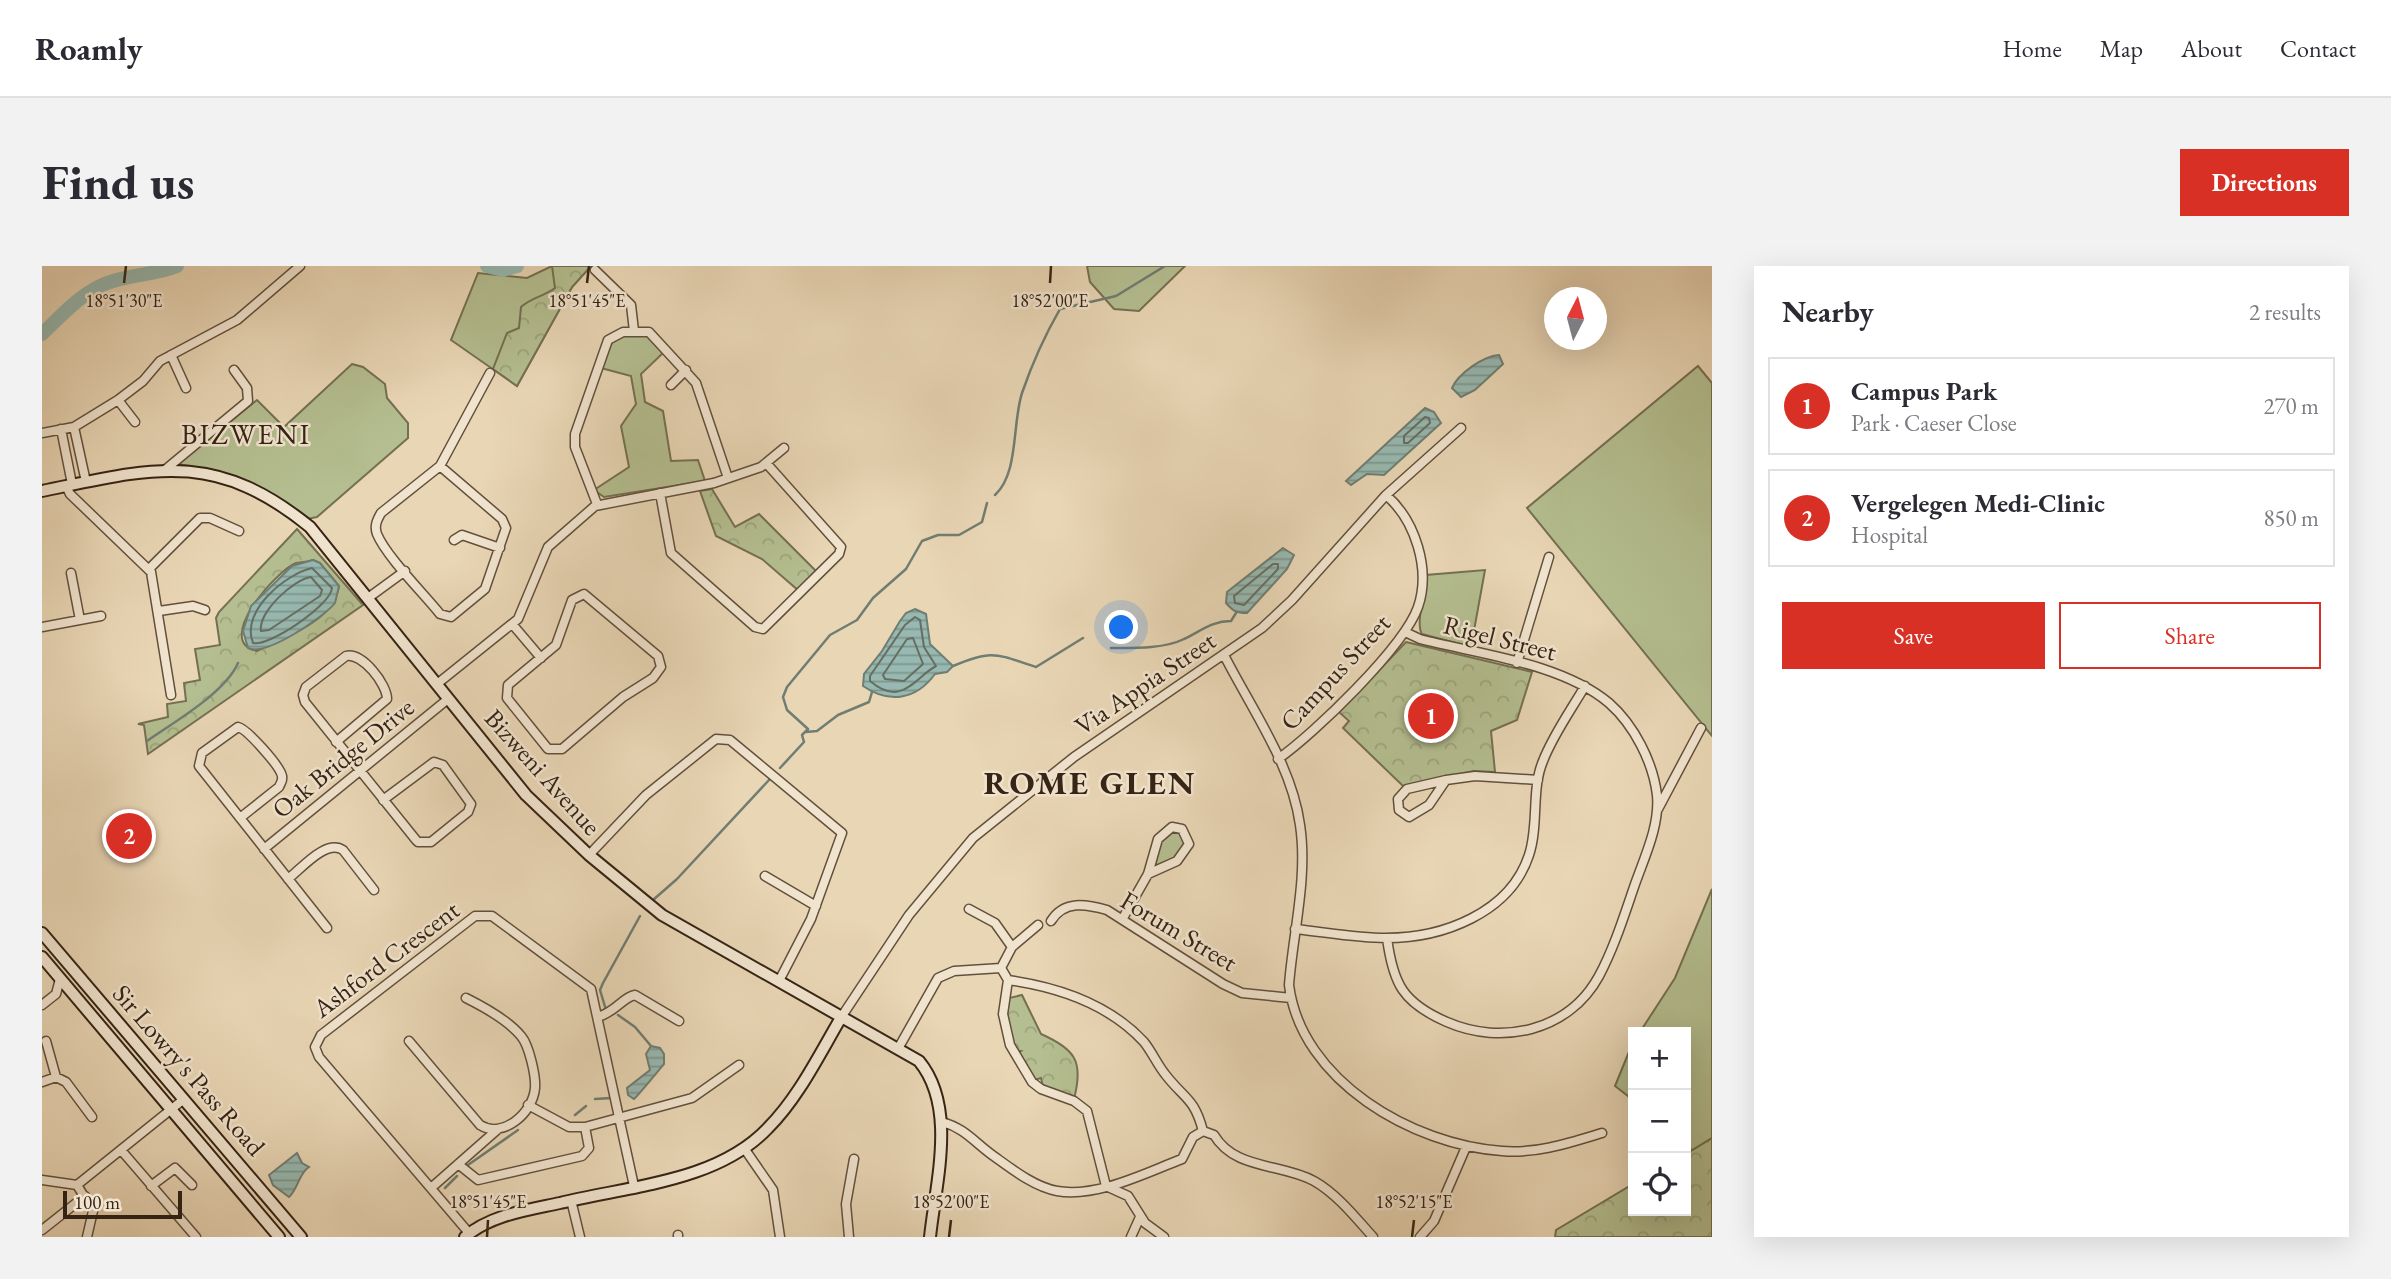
<!DOCTYPE html>
<html lang="en">
<head>
<meta charset="utf-8">
<style>
  body { margin:0; font-family:"EB Garamond",serif; background:#f2f2f3; color:#2b2b33 }
  .controls { position:absolute; right:21px; bottom:21px; display:grid; overflow:hidden; border-radius:0px; box-shadow:0 7px 28px #0002 }
  .controls button { width:63px; height:63px; display:grid; place-items:center; padding:0; border:0; border-bottom:2px solid #e1e1e2; background:#fff; color:#2b2b33; font:35px sans-serif }
  .compass { position:absolute; left:1502px; top:21px; width:63px; height:63px; border-radius:50%; background:#fff; box-shadow:0 7px 28px #0002; rotate:6deg }
  .scale { position:absolute; left:21px; bottom:18px; width:119px; box-sizing:border-box; padding-left:7px; border:4px solid #352314; border-top:0; font-size:19px; line-height:24px; white-space:nowrap; color:#352314; -webkit-text-stroke:5px #f1e4cf; paint-order:stroke }
  .you { position:absolute; left:1080px; top:362px; width:24px; height:24px; margin:-18px; border:5px solid #fff; border-radius:50%; background:#1a73e8; box-shadow:0 0 0 10px #1a73e833 }
  .badge { display:grid; place-items:center; width:46px; height:46px; border-radius:50%; background:#d93025; color:#fff; font-size:23px; font-weight:700 }
  .pin { position:absolute; translate:-50% -50%; border:4px solid #fff; box-shadow:0 2px 7px #0006 }
  .list { margin:0; padding:0; list-style:none }
  h2 { display:flex; justify-content:space-between; align-items:center; height:91px; margin:0; padding:0 28px; font-size:30px }
  h2 small { font-size:23px; font-weight:400; color:#7c7c81 }
  .list li { display:grid; grid-template-columns:46px 1fr auto; gap:21px; align-items:center; box-sizing:border-box; height:98px; margin:0 14px 14px; padding:0 14px; border:2px solid #e1e1e2; border-radius:0px }
  .list b { display:block; font-size:26px; white-space:nowrap }
  .list p { margin:0; font-size:23px; white-space:nowrap; color:#7c7c81 }
  .list em { font-size:23px; font-style:normal; color:#7c7c81 }
  .actions { display:flex; gap:14px; padding:21px 28px }
  .actions a { flex:1; padding:16px 0; border:2px solid #d93025; border-radius:0px; text-align:center; font-size:24px; color:#d93025 }
  .actions .main { background:#d93025; color:#fff }
  .icon { flex:none; width:38px; height:38px; fill:none; stroke:currentColor; stroke-width:2; stroke-linecap:round; stroke-linejoin:round }
  .map { position:relative; flex:none; width:1670px; height:971px; overflow:hidden; border-radius:0px }
  header { display:flex; align-items:center; gap:42px; box-sizing:border-box; height:98px; padding:0 35px; background:#fff; border-bottom:2px solid #e1e1e2 }
  header strong { font-size:33px }
  nav { display:flex; gap:38px; margin-inline-start:auto; font-size:24px }
  .intro { display:flex; align-items:center; justify-content:space-between; box-sizing:border-box; height:168px; padding:0 42px }
  h1 { margin:0; font-size:49px }
  .button { padding:18px 32px; border-radius:0px; background:#d93025; color:#fff; font-size:24px; font-weight:700 }
  main { display:flex; gap:42px; padding:0 42px }
  aside { flex:1; background:#fff; border-radius:0px; box-shadow:0 7px 28px #0002 }
  .map>svg:first-child { display:block }
</style>
</head>
<body>
<header>
<strong>Roamly</strong>
<nav><a>Home</a><a>Map</a><a>About</a><a>Contact</a></nav>
</header>
<div class="intro"><h1>Find us</h1><a class="button">Directions</a></div>
<main>
<div class="map">
<svg width="1670" height="971" viewBox="0 0 1670 971">
  <defs>
    <pattern id="forest-crowns" width="20" height="18" patternUnits="userSpaceOnUse" patternTransform="scale(1.75)"><rect width="20" height="18" fill="#b4be90"/><path d="M2 6a3 3 0 1 1 6 0M12 15a3 3 0 1 1 6 0" fill="none" stroke="#9ba37b"/></pattern>
    <pattern id="water-rules" width="6" height="5" patternUnits="userSpaceOnUse" patternTransform="scale(1.75)"><rect width="6" height="5" fill="#97b9b1"/><path d="M0 2.5h6" fill="none" stroke="#7c968f"/></pattern>
  </defs>
  <rect width="100%" height="100%" fill="#e9d6b5"/>
  <filter id="stains"><feTurbulence type="fractalNoise" baseFrequency=".00286" numOctaves="4"/><feColorMatrix values="0 0 0 0 .2 0 0 0 0 .09 0 0 0 0 .02 0 0 0 .5 -.17"/></filter>
  <radialGradient id="worn" r=".72"><stop offset=".6" stop-color="#630" stop-opacity="0"/><stop offset="1" stop-color="#630" stop-opacity=".3"/></radialGradient>
  <path fill="#b4be90" stroke="#747052" stroke-width="2" d="M510 0H549L530 21 475 120 409 74 436 7 485 12Z
    M1045 0H1143L1097 45 1072 43 1048 16Z
    M603 68 622 86 599 108 603 136 621 145 629 195 656 194 663 215 562 231 552 224 587 201 579 160 594 138 589 110 559 102C570 71 570 70 603 68Z
    M310 98 321 101 343 118 345 132 366 157V172L275 251 265 253C225 221 186 206 136 198L215 134 242 161Z
    M1656 100 1670 117V470L1485 242Z
    M1443 304 1429 381 1380 368C1373 358 1384 324 1384 309Z
    M1129 564 1137 565 1143 578 1135 591 1113 600 1119 574Z
    M1670 623V872L1650 885 1644 876V766H1598L1633 712Z
    M1591 776V834L1573 820Z"/>
  <path fill="url(#forest-crowns)" stroke="#747052" stroke-width="2" fill-rule="evenodd" d="M510 0H549L530 21 475 120 451 103 465 67 477 62 479 41C490 31 501 31 513 22Z
    M670 223 693 261 717 248 775 306 757 325 720 293 674 270 658 225Z
    M255 263 321 339 106 488 102 459 96 458 126 451 125 438 144 435 142 417 158 414 153 383 178 379 174 352 177 346ZM271 294 278 297 297 320C292 355 243 371 215 385 171 376 234 305 254 297 259 296 266 296 271 294Z
    M1364 376 1490 406 1475 454 1449 465 1453 506 1432 505 1361 520 1301 462 1307 455 1297 446Z
    M980 729 999 768C1033 783 1042 795 1032 833L1001 821 999 812 992 814 976 787 979 785 972 784 963 757 967 732Z
    M1670 872V971H1513L1514 964 1591 918V945H1644V888Z"/>
  <path fill="url(#water-rules)" stroke="#707d72" stroke-width="2" d="M1457 89 1461 98 1433 124 1419 131 1410 122C1416 108 1441 90 1457 89Z
    M1383 142 1392 146 1399 157 1342 209 1325 208 1309 219 1304 215Z
    M1241 282 1252 289 1245 303 1205 347C1194 347 1191 345 1184 337L1185 326Z
    M271 294 278 297 297 320 293 337C281 352 223 391 206 382L201 365 209 340 250 300Z
    M873 343 884 348 888 378 911 400 905 406 893 408C874 434 847 438 821 420L822 408 840 385 858 355 864 347Z
    M609 780 618 782 622 788V798C617 804 595 831 592 833L586 829 585 822 608 804 604 788Z
    M255 887 260 897 267 901C257 907 256 923 247 931L231 919 227 909Z"/>
  <g fill="none" stroke-linecap="round" stroke-linejoin="round">
    <path stroke="#666e62" stroke-width="2" d="M1383 151 1387 152 1388 157 1366 177H1362V170Z
      M1231 298H1236V303L1202 339 1193 337 1192 330Z
      M270 302 290 322C289 339 227 381 211 377 198 345 244 308 270 302Z
      M269 311 280 324 278 330 227 364 219 365C216 346 252 313 269 311Z
      M873 351 878 354 882 381 894 400C872 412 860 442 828 415V410L863 359Z
      M871 372 881 398 862 415 843 413 841 409 865 373Z"/>
    <path stroke="#707d72" stroke-width="2.5" d="M953 229C977 207 970 158 980 127 990 98 1003 69 1018 43L1074 30 1123 0
      M1069 382C1091 382 1122 383 1142 373 1159 365 1170 355 1189 355L1194 347
      M911 400C951 383 954 388 994 401L1041 372
      M764 466 775 465 796 449 827 436 830 426
      M105 475C132 456 183 427 196 397
      M738 502 762 476 760 469 766 463 745 444 741 431 745 421 788 369 815 354 831 332 864 303 880 275 896 269H917L940 256 945 237
      M611 634 635 613 727 514
      M564 744 558 724 561 717 598 650
      M576 749 593 761 609 780
      M553 833 569 832
      M533 849 544 840
      M426 899 476 864
      M403 922 415 910"/>
    <path stroke="#97b9b1" stroke-width="14" d="M445 0 461 4 475 0
      M0 68C20 49 39 27 65 17 88 8 113 9 135 0"/>
    <defs>
      <path id="street" d="M553 4 589 39 592 65
        M129 89 144 122
        M629 119 644 104
        M76 134 93 156
        M32 161 44 216
        M19 163 30 218
        M0 167 32 161 76 134 101 115 118 95 195 54 258 0
        M398 200 460 253 464 262 443 323 409 351 398 348C382 328 344 290 335 268 332 260 335 254 339 247L398 200 448 107
        M124 203 206 135 205 122 192 104
        M24 220 28 228 109 306 129 429
        M618 227 629 287 713 361 721 363 797 288 799 281 725 198
        M555 238 533 181V168L566 74 581 66H607L654 117 686 212
        M412 274 420 269 458 282
        M107 303 158 252H168L197 265
        M29 307 38 354
        M542 328 616 390 619 401 611 412 581 431 520 483H506L465 432 466 419 514 379 530 334Z
        M326 332 363 305
        M117 345 151 340 163 344
        M471 359 499 392
        M0 361 59 350
        M1182 389C1209 442 1250 499 1258 559 1266 611 1251 667 1247 719 1259 815 1371 879 1460 885 1494 888 1527 877 1560 867
        M1475 397 1507 291
        M395 418 476 353 506 281 553 240 672 217 719 201 742 182
        M294 476 345 433C345 418 320 386 304 390L264 421 261 429 263 436C300 482 337 528 374 574L376 576H389L426 546 429 538 401 499 392 496 341 534
        M1236 493C1272 468 1362 381 1376 341 1389 303 1373 254 1344 229
        M1404 514 1387 539 1367 551 1357 544 1356 533 1365 523Z
        M1404 514 1433 510 1496 514
        M1616 543 1659 462
        M198 552 237 521C239 516 241 515 240 510 238 500 205 463 196 461L160 487 157 500 285 662
        M222 583 406 433
        M547 589 604 529 674 473 688 474 800 567 769 653 737 715
        M723 610 774 640
        M246 613C260 602 284 573 301 584L332 624
        M927 643 953 657 970 681
        M1081 652 1106 608 1116 573 1130 561 1140 563 1147 578 1135 595 1106 608
        M1009 655C1022 634 1044 638 1065 644L1181 718 1200 727 1249 732
        M1253 663C1283 666 1314 672 1344 672 1401 672 1468 647 1487 589 1497 559 1489 523 1501 495 1511 469 1529 444 1543 420
        M1345 672C1351 718 1361 737 1405 756 1460 780 1527 765 1557 710 1572 682 1582 650 1592 621 1602 592 1618 560 1615 529 1611 496 1592 459 1567 437 1520 397 1436 388 1378 373L1363 366
        M966 714C1016 721 1066 737 1102 776 1110 786 1115 798 1123 808 1142 833 1152 831 1161 865
        M966 714 961 748 968 779 990 816 999 823 1032 835 1045 845 1064 920
        M966 714 959 702 970 681 996 659
        M0 739 14 728 18 713
        M800 750 867 649 931 572 1032 491 1220 362 1250 334 1344 229 1419 162
        M556 751C575 745 581 731 593 729L637 755
        M4 775 14 811
        M367 775 438 859C461 873 491 847 493 822 494 810 487 779 479 770 466 754 442 741 424 732
        M857 781 896 712 912 705 959 702
        M0 816 14 811 24 816 50 851
        M486 839 527 861H543L650 832 697 799
        M900 856C923 862 934 878 953 891 971 904 993 921 1015 925 1055 932 1103 907 1140 893L1151 871 1161 865
        M1161 865 1172 869C1193 904 1238 897 1272 915 1295 928 1314 952 1331 971
        M702 882 731 924 738 971
        M79 884 154 971
        M416 898 436 914 540 890 547 882 543 861
        M0 914 35 919
        M109 920 133 902 150 919
        M1064 920 1086 930 1103 957 1122 971
        M389 922 456 863
        M529 934 538 971
        M0 964 43 930
        M427 967 277 791 273 781 279 769 433 650H450L549 723 592 920
        M636 969V971
        M45 971 51 945 35 919 142 833
        M807 971 804 938 812 893
        M1089 971 1098 951
        M1378 971 1392 955 1424 881"/>
      <path id="secondary" d="M0 225C111 202 172 183 268 261L484 529 547 589 620 649 877 795C915 841 894 915 888 971
        M0 667 259 971
        M0 691 237 971
        M423 971C448 949 486 944 518 937 587 920 675 916 726 862 757 831 778 787 800 750"/>
    </defs>
    <use href="#street" stroke="#62503c" stroke-width="11"/>
    <use href="#secondary" stroke="#352314" stroke-width="14"/>
    <use href="#street" stroke="#f1e4cf" stroke-width="8"/>
    <use href="#secondary" stroke="#f1e4cf" stroke-width="10"/>
  </g>
  <path fill="none" stroke="#352314" stroke-width="2.5" d="M82 17 84 0M545 17 547 0M1008 17 1009 0M445 971 446 954M907 971 909 954M1370 971 1372 954"/>
  <g text-anchor="middle" dominant-baseline="central" stroke-width="5" stroke-linejoin="round" paint-order="stroke">
    <g font-size="26" fill="#352314" stroke="#f1e4cf">
      <text transform="translate(1458 372) rotate(14)">Rigel Street</text>
      <text transform="translate(1293 406) rotate(-47)">Campus Street</text>
      <text transform="translate(1103 417) rotate(-34)">Via Appia Street</text>
      <text transform="translate(301 492) rotate(-39)">Oak Bridge Drive</text>
      <text transform="translate(501 506) rotate(48)">Bizweni Avenue</text>
      <text transform="translate(1137 665) rotate(31)">Forum Street</text>
      <text transform="translate(344 693) rotate(-37)">Ashford Crescent</text>
      <text transform="translate(147 804) rotate(49)">Sir Lowry's Pass Road</text>
    </g>
    <g font-size="28" letter-spacing="2" fill="#352314" stroke="#f1e4cf">
      <text x="204" y="168">BIZWENI</text>
    </g>
    <g font-size="33" font-weight="bold" letter-spacing="2" fill="#352314" stroke="#f1e4cf">
      <text x="1048" y="516">ROME GLEN</text>
    </g>
  </g>
  <g font-size="18" text-anchor="middle" fill="#352314" stroke="#f1e4cf" stroke-width="5" stroke-linejoin="round" paint-order="stroke">
    <text x="82" y="41">18°51'30"E</text>
    <text x="545" y="41">18°51'45"E</text>
    <text x="1008" y="41">18°52'00"E</text>
    <text x="446" y="942">18°51'45"E</text>
    <text x="909" y="942">18°52'00"E</text>
    <text x="1372" y="942">18°52'15"E</text>
  </g>
  <rect width="100%" height="100%" filter="url(#stains)"/>
  <rect width="100%" height="100%" fill="url(#worn)"/>
</svg>
<div class="controls">
<button>+</button>
<button>−</button>
<button><svg class="icon" aria-label="locate" viewBox="0 0 24 24"><circle cx="12" cy="12" r="6"/><path d="M12 2v4M12 18v4M2 12h4M18 12h4"/></svg></button>
</div>
<svg class="compass" viewBox="-18 -18 36 36"><path d="M0-13l5 13h-10z" fill="#e53935"/><path d="M0 13l5-13h-10z" fill="#7c7c81"/></svg>
<div class="scale">100 m</div>
<div class="you"></div>
<div class="pin badge" style="left:1389px;top:450px">1</div>
<div class="pin badge" style="left:87px;top:570px">2</div>
</div>
<aside>
<h2>Nearby<small>2 results</small></h2>
<ul class="list">
<li><span class="badge">1</span><div><b>Campus Park</b><p>Park · Caeser Close</p></div><em>270 m</em></li>
<li><span class="badge">2</span><div><b>Vergelegen Medi-Clinic</b><p>Hospital</p></div><em>850 m</em></li>
</ul>
<div class="actions"><a class="main">Save</a><a>Share</a></div>
</aside>
</main>
</body>
</html>
